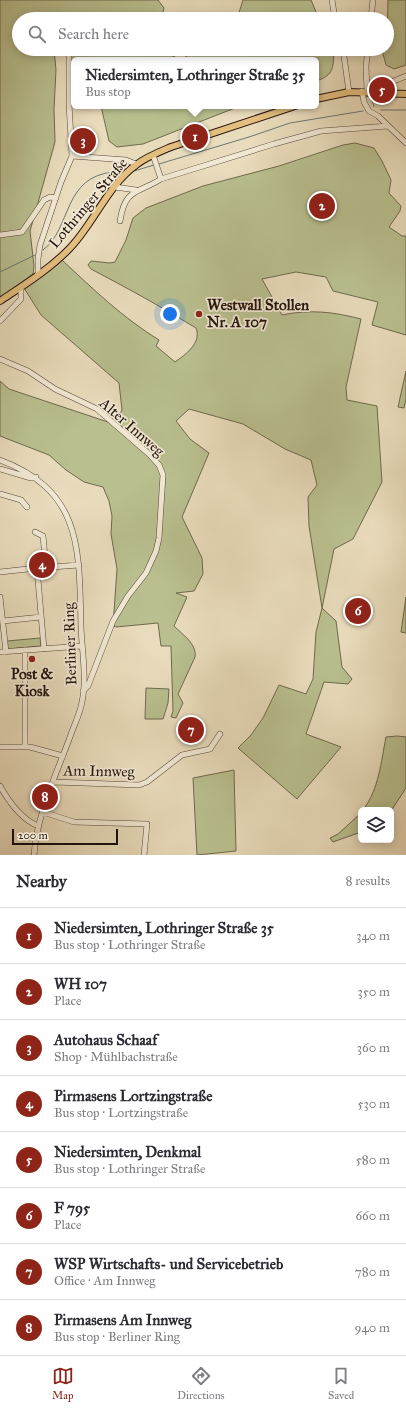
<!DOCTYPE html>
<html lang="en">
<head>
<meta charset="utf-8">
<style>
  body { margin:0; font-family:"IM FELL Great Primer",serif; background:#f7f7f7; color:#2b2b33 }
  .controls { position:absolute; right:12px; bottom:12px; display:grid; overflow:hidden; border-radius:6px; box-shadow:0 2px 10px #0003 }
  .controls button { width:36px; height:36px; display:grid; place-items:center; padding:0; border:0; border-bottom:1px solid #e1e1e2; background:#fff; color:#2b2b33; font:20px sans-serif }
  .scale { position:absolute; left:12px; bottom:10px; width:106px; box-sizing:border-box; padding-left:4px; border:2px solid #23130d; border-top:0; font-size:11px; line-height:14px; white-space:nowrap; color:#23130d; -webkit-text-stroke:3px #f1e8d3; paint-order:stroke }
  .you { position:absolute; left:170px; top:314px; width:14px; height:14px; margin:-10px; border:3px solid #fff; border-radius:50%; background:#1a73e8; box-shadow:0 0 0 6px #1a73e833 }
  .badge { display:grid; place-items:center; width:26px; height:26px; border-radius:50%; background:#8f2418; color:#fff; font-size:13px; font-weight:700 }
  .pin { position:absolute; translate:-50% -50%; border:2px solid #fff; box-shadow:0 1px 4px #0006 }
  .popup { position:absolute; left:71px; top:57px; width:248px; height:52px; box-sizing:border-box; display:grid; place-content:center; border-radius:6px; background:#fff; filter:drop-shadow(0 1px 3px #0005); font-size:13px; white-space:nowrap; color:#7c7c81 }
  .popup b { font-size:15px; color:#2b2b33 }
  .popup::after { content:''; position:absolute; left:50%; top:100%; margin-left:-8px; border:8px solid transparent; border-top-color:#fff }
  .list { margin:0; padding:0; list-style:none }
  h2 { display:flex; justify-content:space-between; align-items:center; height:52px; margin:0; padding:0 16px; font-size:17px }
  h2 small { font-size:13px; font-weight:400; color:#7c7c81 }
  .list li { display:grid; grid-template-columns:26px 1fr auto; gap:12px; align-items:center; box-sizing:border-box; height:56px; padding:0 16px; border-top:1px solid #e1e1e2 }
  .list b { display:block; font-size:15px; white-space:nowrap }
  .list p { margin:0; font-size:13px; white-space:nowrap; color:#7c7c81 }
  .list em { font-size:13px; font-style:normal; color:#7c7c81 }
  .icon { flex:none; width:22px; height:22px; fill:none; stroke:currentColor; stroke-width:2; stroke-linecap:round; stroke-linejoin:round }
  .map { position:relative; flex:none; width:406px; height:855px; overflow:hidden }
  .search { position:absolute; background:#fff; box-shadow:0 2px 10px #0003; left:12px; right:12px; top:12px; height:44px; display:flex; align-items:center; gap:10px; box-sizing:border-box; padding:0 14px; border-radius:22px; color:#7c7c81; font-size:15px }
  .sheet { height:500px; background:#fff }
  nav { display:flex; justify-content:space-around; align-items:center; box-sizing:border-box; height:56px; border-top:1px solid #e1e1e2; background:#fff; font-size:11px; color:#7c7c81 }
  nav a { display:grid; justify-items:center; gap:2px }
  nav .on { color:#8f2418 }
  .map>svg:first-child { display:block }
</style>
</head>
<body>
<div class="map">
<svg width="406" height="855" viewBox="0 0 406 855">
  <rect width="100%" height="100%" fill="#e9dcbc"/>
  <filter id="stains"><feTurbulence type="fractalNoise" baseFrequency=".005" numOctaves="4"/><feColorMatrix values="0 0 0 0 .2 0 0 0 0 .09 0 0 0 0 .02 0 0 0 .5 -.17"/></filter>
  <radialGradient id="worn" r=".72"><stop offset=".6" stop-color="#630" stop-opacity="0"/><stop offset="1" stop-color="#630" stop-opacity=".3"/></radialGradient>
  <path fill="#b9bf8f" stroke="#6e694e" d="M0 0H158L164 8 161 19H19V49H54L56 70 54 109 55 142 30 231 34 266 33 274 0 298Z
    M243 0H311L319 19H237Z
    M388 0H406V65L394 69 386 65 382 50 387 49Z
    M69 49H158L181 60 197 49H334C333 67 335 75 316 81V60H74L73 98Z
    M101 106H240L143 144 117 147 109 141Z
    M355 143 374 148 382 161 391 180 389 193 401 206 400 211 389 227 402 236H406V335L372 325 378 302 333 291 326 277 296 272 262 279 282 315C310 309 334 312 361 319L346 387 347 400 377 406 382 482 353 539 334 549 322 608 336 621 342 667 352 679 348 684 324 682 306 734 341 747 297 799 238 748 251 735 263 718 279 685 306 694 313 679 316 632 322 608 309 526 308 497 317 485 311 460 285 449 243 424 189 409 176 421 190 439 209 453 182 517 202 558 203 574 194 591 176 593 187 597 174 626C183 635 197 644 195 657L178 694 183 703 176 718 171 717 173 711 171 646H161L158 623 116 627 113 626 117 569 111 534 112 516 109 501 103 487 84 482 66 470 49 455 0 436V381L9 389 114 424 122 410 119 383 41 315 24 288 62 260C93 289 123 318 159 340L156 346 175 362C185 355 202 343 196 328 162 307 127 288 91 269L88 265 91 261 110 263 115 262 126 240 133 218 146 208 203 186 279 166 343 145Z
    M406 371V399L404 408 398 407Z
    M406 597V633L401 632Z
    M40 638 41 646 7 649V641Z
    M146 688 169 689 168 703 163 719H145Z
    M397 736 406 737V788L391 811 363 810C379 789 381 762 386 737Z
    M234 770 236 851 197 855 193 778Z
    M361 813V832L333 842 330 838 338 834Z"/>
  <g fill="none" stroke-linecap="round" stroke-linejoin="round">
    <path stroke="#6a7774" stroke-width="1" d="M386 89 389 88
      M374 107 372 100 376 96
      M381 110H406
      M159 164 249 137 290 123 363 111
      M134 171 154 165
      M43 250C72 229 62 176 114 172
      M0 272 35 255"/>
    <defs>
      <path id="minor" d="M332 0 335 19
        M371 19 373 0
        M343 49 349 92
        M362 91 364 102 369 111 378 116 406 143
        M367 91 366 66 368 49
        M376 92 389 83 406 76
        M153 155 161 179
        M72 156 126 160 136 164
        M115 187 136 190
        M120 221C125 188 137 194 161 179L274 144 321 131 388 126
        M0 235 22 232 44 200 50 197 56 198
        M38 275V259L40 245 61 182 72 156 69 104V57L67 49
        M0 321 21 299V287
        M0 359 28 371 55 389 97 409 149 454 159 465 163 475 159 538 156 551 146 573 128 596 113 621 88 686 83 691
        M0 460C83 491 79 550 81 627 82 651 87 679 82 702 80 714 74 725 70 737 56 775 37 814 34 855
        M0 469 31 478 36 477
        M0 494 21 500 27 507
        M35 532 43 536 46 567
        M37 568 44 649
        M0 572 37 568 79 565
        M0 597 6 652
        M3 621 41 617
        M25 650V746
        M0 652 82 646
        M0 747H30L63 756
        M54 782 139 785 147 782 182 755 210 749 220 734
        M0 786C9 802 21 819 38 826
        M43 812 74 822 147 824 144 855"/>
      <path id="major" d="M316 99 349 92 406 94
        M0 301C24 285 50 269 70 248 94 223 108 185 136 165 146 157 159 152 171 147L295 106"/>
    </defs>
    <use href="#minor" stroke="#544539" stroke-width="6"/>
    <use href="#major" stroke="#23130d" stroke-width="8"/>
    <use href="#minor" stroke="#f1e8d3" stroke-width="5"/>
    <use href="#major" stroke="#e4be7e" stroke-width="6"/>
  </g>
  <g fill="#8f2418" stroke="#f1e8d3" stroke-width="1.5">
    <circle cx="199" cy="314" r="4"/>
    <circle cx="32" cy="659" r="4"/>
  </g>
  <g text-anchor="middle" dominant-baseline="central" stroke-width="3.5" stroke-linejoin="round" paint-order="stroke">
    <g font-size="15" fill="#23130d" stroke="#f1e8d3">
      <text transform="translate(88 203) rotate(-50)">Lothringer Straße</text>
      <text transform="translate(132 427) rotate(41)">Alter Innweg</text>
      <text transform="translate(70 644) rotate(-92)">Berliner Ring</text>
      <text transform="translate(99 771) rotate(1)">Am Innweg</text>
    </g>
    <g font-size="15" font-weight="bold" fill="#23130d" stroke="#f1e8d3" text-anchor="start">
      <text x="207" y="305">Westwall Stollen<tspan x="207" dy="17">Nr. A 107</tspan></text>
      <text x="32" y="674" text-anchor="middle">Post &amp;<tspan x="32" dy="17">Kiosk</tspan></text>
    </g>
  </g>
  <rect width="100%" height="100%" filter="url(#stains)"/>
  <rect width="100%" height="100%" fill="url(#worn)"/>
</svg>
<div class="controls">
<button><svg class="icon" aria-label="layers" viewBox="0 0 24 24"><path d="M12 4l9 5-9 5-9-5zM3 14l9 5 9-5"/></svg></button>
</div>
<div class="scale">200 m</div>
<div class="you"></div>
<div class="pin badge" style="left:195px;top:137px">1</div>
<div class="popup"><b>Niedersimten, Lothringer Straße 35</b>Bus stop</div>
<div class="pin badge" style="left:322px;top:206px">2</div>
<div class="pin badge" style="left:83px;top:141px">3</div>
<div class="pin badge" style="left:42px;top:565px">4</div>
<div class="pin badge" style="left:382px;top:90px">5</div>
<div class="pin badge" style="left:358px;top:611px">6</div>
<div class="pin badge" style="left:191px;top:730px">7</div>
<div class="pin badge" style="left:45px;top:797px">8</div>
<div class="search"><svg class="icon" aria-label="search" viewBox="0 0 24 24"><circle cx="10" cy="10" r="6"/><path d="M15 15l6 6"/></svg>Search here</div>
</div>
<section class="sheet">
<h2>Nearby<small>8 results</small></h2>
<ul class="list">
<li><span class="badge">1</span><div><b>Niedersimten, Lothringer Straße 35</b><p>Bus stop · Lothringer Straße</p></div><em>340 m</em></li>
<li><span class="badge">2</span><div><b>WH 107</b><p>Place</p></div><em>350 m</em></li>
<li><span class="badge">3</span><div><b>Autohaus Schaaf</b><p>Shop · Mühlbachstraße</p></div><em>360 m</em></li>
<li><span class="badge">4</span><div><b>Pirmasens Lortzingstraße</b><p>Bus stop · Lortzingstraße</p></div><em>530 m</em></li>
<li><span class="badge">5</span><div><b>Niedersimten, Denkmal</b><p>Bus stop · Lothringer Straße</p></div><em>580 m</em></li>
<li><span class="badge">6</span><div><b>F 795</b><p>Place</p></div><em>660 m</em></li>
<li><span class="badge">7</span><div><b>WSP Wirtschafts- und Servicebetrieb</b><p>Office · Am Innweg</p></div><em>780 m</em></li>
<li><span class="badge">8</span><div><b>Pirmasens Am Innweg</b><p>Bus stop · Berliner Ring</p></div><em>940 m</em></li>
</ul>
</section>
<nav>
<a class="on"><svg class="icon" aria-label="map" viewBox="0 0 24 24"><path d="M3 6l6-2 6 2 6-2v14l-6 2-6-2-6 2zM9 4v14M15 6v14"/></svg>Map</a>
<a><svg class="icon" aria-label="directions" viewBox="0 0 24 24"><path d="M12 3l9 9-9 9-9-9zM9 14v-3h6M13 9l2 2-2 2"/></svg>Directions</a>
<a><svg class="icon" aria-label="saved" viewBox="0 0 24 24"><path d="M7 4h10v16l-5-4-5 4z"/></svg>Saved</a>
</nav>
</body>
</html>
